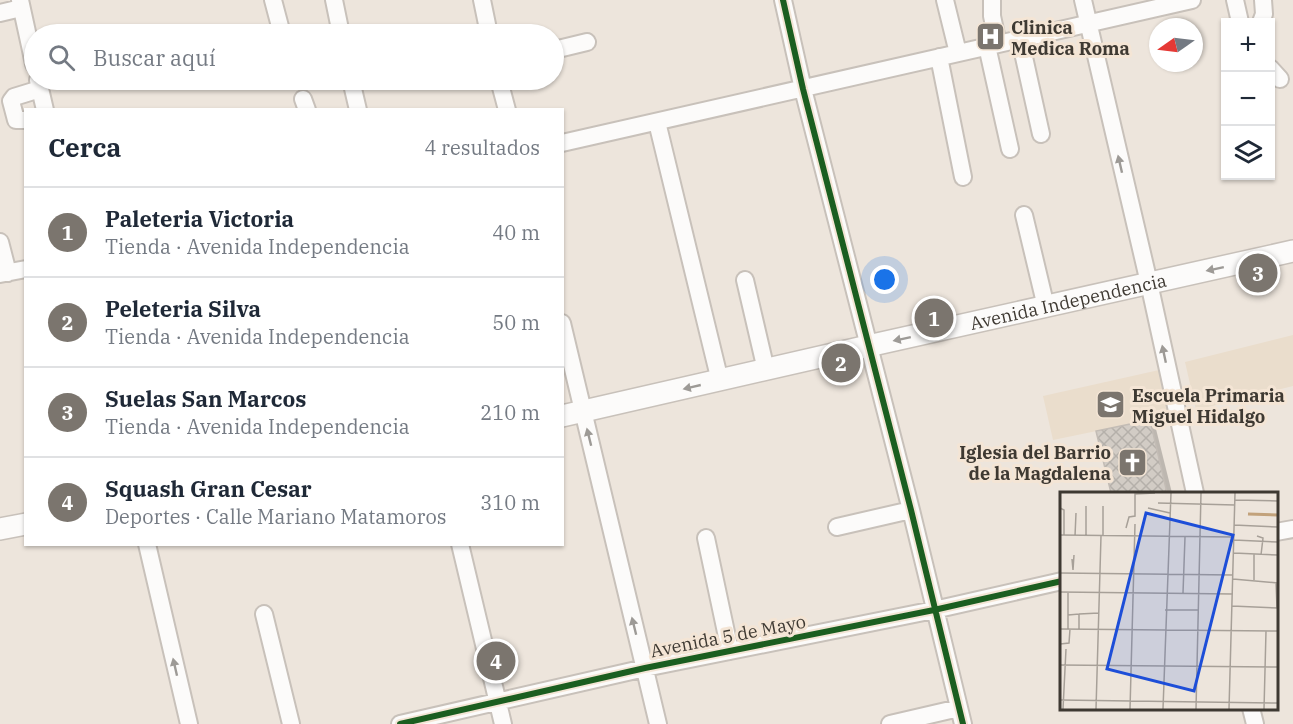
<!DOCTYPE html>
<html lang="es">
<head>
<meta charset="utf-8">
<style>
  body { margin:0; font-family:"IBM Plex Serif",serif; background:#f2f2f3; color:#1f2937 }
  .controls { position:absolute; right:18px; top:18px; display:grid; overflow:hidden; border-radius:0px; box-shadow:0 2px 4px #0004 }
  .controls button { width:54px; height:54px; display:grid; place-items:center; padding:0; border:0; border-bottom:2px solid #e0e1e3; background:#fff; color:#1f2937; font:30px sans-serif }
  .compass { position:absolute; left:1149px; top:18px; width:54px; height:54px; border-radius:50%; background:#fff; box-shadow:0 2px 4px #0004; rotate:256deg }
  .you { position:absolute; left:885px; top:280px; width:21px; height:21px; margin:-15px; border:4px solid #fff; border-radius:50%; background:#1a73e8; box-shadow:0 0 0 9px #1a73e833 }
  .badge { display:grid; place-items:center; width:39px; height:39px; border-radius:50%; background:#7b756e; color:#fff; font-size:20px; font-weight:700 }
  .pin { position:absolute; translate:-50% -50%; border:3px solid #fff; box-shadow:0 2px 6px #0006 }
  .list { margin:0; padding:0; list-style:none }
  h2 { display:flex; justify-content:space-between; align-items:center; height:78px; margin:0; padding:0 24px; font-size:26px }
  h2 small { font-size:20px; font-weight:400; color:#747a83 }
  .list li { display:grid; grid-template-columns:39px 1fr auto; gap:18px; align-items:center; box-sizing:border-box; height:90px; padding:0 24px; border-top:2px solid #e0e1e3 }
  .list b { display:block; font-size:22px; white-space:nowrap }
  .list p { margin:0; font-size:20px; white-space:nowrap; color:#747a83 }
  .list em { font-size:20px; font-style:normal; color:#747a83 }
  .icon { flex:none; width:33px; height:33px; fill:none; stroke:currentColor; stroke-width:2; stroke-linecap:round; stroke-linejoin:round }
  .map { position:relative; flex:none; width:1293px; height:724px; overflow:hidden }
  .search { position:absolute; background:#fff; box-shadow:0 2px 4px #0004; left:24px; top:24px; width:540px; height:66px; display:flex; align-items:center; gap:15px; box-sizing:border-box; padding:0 21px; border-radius:33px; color:#747a83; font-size:22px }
  .panel { position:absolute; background:#fff; box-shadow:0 2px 4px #0004; left:24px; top:108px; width:540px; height:438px; border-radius:0px }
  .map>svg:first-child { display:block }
</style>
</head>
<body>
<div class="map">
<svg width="1293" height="724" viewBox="0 0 1293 724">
  <defs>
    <pattern id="building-cross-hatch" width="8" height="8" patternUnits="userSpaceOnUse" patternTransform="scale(1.5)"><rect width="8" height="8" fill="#d2ccc5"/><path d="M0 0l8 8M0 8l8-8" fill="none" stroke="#b5b0aa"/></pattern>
  </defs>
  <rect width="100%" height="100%" fill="#ede5dc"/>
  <path fill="#eaddcc" d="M1293 335V386L1196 410 1185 362Z
    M1168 368 1179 414 1053 440 1043 396Z"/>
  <path fill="#0003" d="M1149 422 1156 429 1172 493H1112Z"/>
  <path fill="url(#building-cross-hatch)" stroke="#c3bcb5" stroke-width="1.5" d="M1150 420 1167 493H1111L1096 431Z"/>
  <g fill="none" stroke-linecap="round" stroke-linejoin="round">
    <defs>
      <path id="minor" d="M20 0 34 64
        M273 0 282 34
        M334 0 341 34
        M482 0 489 34
        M783 0 803 89 911 510 963 724
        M945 0 958 53
        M992 0V16L998 44
        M1083 0 1149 283 1195 493
        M1235 0 1240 22
        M0 13 21 8
        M1261 22 1264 14 1263 0
        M1020 39 1041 134
        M987 46 1010 149
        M554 50 587 42
        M939 57 963 177
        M1270 68 1280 79
        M38 80 45 110
        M351 80 358 110
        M499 80 507 110
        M303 99 307 110
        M26 120H16L11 101 14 97 40 89
        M657 122 720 381
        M562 143 1192 0
        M1024 215 1046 307
        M0 242 8 273
        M0 274 26 269
        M745 280 766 370
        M562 323 658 724
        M837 527 911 510
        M1276 532 1293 529
        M706 538 730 651
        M147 544 189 724
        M460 544 503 724
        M264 614 291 724
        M1251 708 1255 724
        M400 724 645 668 934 610 1062 581
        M890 724 959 708"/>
      <g id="major">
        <path id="s1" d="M562 416 868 346 1293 251"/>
        <path d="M0 529 26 524"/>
      </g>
    </defs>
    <use href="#minor" stroke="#c8c1ba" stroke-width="20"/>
    <use href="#major" stroke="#c8c1ba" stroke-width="24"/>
    <use href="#minor" stroke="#fcfbfa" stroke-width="16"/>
    <use href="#major" stroke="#fcfbfa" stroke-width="21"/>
    <defs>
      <path id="cycleway" d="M783 0 803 89 911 510 963 724
        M400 724 645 668 934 610 1062 581"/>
    </defs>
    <use href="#cycleway" stroke="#f4e5d5" stroke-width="10"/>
    <use href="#cycleway" stroke="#1b5e20" stroke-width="6"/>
  </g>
  <defs><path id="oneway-solid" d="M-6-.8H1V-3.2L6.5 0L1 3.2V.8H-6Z" transform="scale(1.5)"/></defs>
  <g fill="#9d9a96">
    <use href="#oneway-solid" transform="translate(1120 164) rotate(-103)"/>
    <use href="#oneway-solid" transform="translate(1215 269) rotate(168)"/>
    <use href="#oneway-solid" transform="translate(902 339) rotate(168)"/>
    <use href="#oneway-solid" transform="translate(1164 354) rotate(-102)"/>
    <use href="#oneway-solid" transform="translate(692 387) rotate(167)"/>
    <use href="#oneway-solid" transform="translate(589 437) rotate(-104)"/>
    <use href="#oneway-solid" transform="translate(634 626) rotate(-104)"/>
    <use href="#oneway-solid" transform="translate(175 667) rotate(-103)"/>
  </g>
  <defs>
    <symbol id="hospital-square" viewBox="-11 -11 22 22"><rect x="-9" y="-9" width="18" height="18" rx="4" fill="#7b756e" stroke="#f4e5d5"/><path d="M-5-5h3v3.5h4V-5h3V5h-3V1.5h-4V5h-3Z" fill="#fff"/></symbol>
    <symbol id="school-square" viewBox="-11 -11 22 22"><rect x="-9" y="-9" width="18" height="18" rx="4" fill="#7b756e" stroke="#f4e5d5"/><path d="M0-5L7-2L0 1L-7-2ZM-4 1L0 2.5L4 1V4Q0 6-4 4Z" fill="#fff"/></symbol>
    <symbol id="church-square" viewBox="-11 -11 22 22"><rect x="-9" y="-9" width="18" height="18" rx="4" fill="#7b756e" stroke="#f4e5d5"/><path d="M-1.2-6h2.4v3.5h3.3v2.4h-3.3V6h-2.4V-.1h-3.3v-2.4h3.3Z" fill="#fff"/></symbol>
  </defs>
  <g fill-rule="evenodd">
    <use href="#hospital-square" x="974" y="20" width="33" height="33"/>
    <use href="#school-square" x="1094" y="388" width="33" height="33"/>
    <use href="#church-square" x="1116" y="446" width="33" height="33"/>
  </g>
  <g text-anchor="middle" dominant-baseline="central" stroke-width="6" stroke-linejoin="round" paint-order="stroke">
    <g font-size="18" font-weight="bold" fill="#3e3932" stroke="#f4e5d5" text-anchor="start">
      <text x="1011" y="27">Clinica<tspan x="1011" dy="21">Medica Roma</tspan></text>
      <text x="1132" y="395">Escuela Primaria<tspan x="1132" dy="21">Miguel Hidalgo</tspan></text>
      <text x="1111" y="452" text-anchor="end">Iglesia del Barrio<tspan x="1111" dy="21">de la Magdalena</tspan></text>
    </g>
    <g font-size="18" fill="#3e3932" stroke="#f4e5d5">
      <text stroke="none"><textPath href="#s1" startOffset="519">Avenida Independencia</textPath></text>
      <text transform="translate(728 636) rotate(-11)">Avenida 5 de Mayo</text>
    </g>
  </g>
  <g transform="translate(1060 492)">
    <rect width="218" height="218" fill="#ede5dc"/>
    <path fill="none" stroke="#c2a27b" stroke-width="3" d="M188 22 218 23"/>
    <path fill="none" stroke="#a7a098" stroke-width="1.5" d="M175 8 218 9M98 11 175 13M26 14V44M0 16 4 18V43M88 16 110 21M174 33 218 35M66 36 69 25 75 24V2L95 1M0 43 174 45M15 44 16 21M43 44V14M197 44 203 46 201 63M174 48 218 50M174 61 218 63M12 67 13 78 14 63M0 81 173 83M173 87 218 91M194 88V62M216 90 217 116M0 100 173 102M123 101 125 45M172 114 218 116M105 118H139M19 122 39 121M8 123 19 122V137M0 137 218 139M8 137V100M0 152 9 151 10 137M0 173 218 175M0 208 218 211M3 217 6 157M36 217 41 44M70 217 75 32M103 217 111 1M136 217 141 1M169 217 175 1M204 217 206 139"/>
    <path fill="#1d4ed8" fill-opacity="0.15" stroke="#1d4ed8" stroke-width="3" d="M86 21 173 43 134 199 47 177Z"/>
    <rect width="218" height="218" fill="none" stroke="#3e3932" stroke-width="3"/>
  </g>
</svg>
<div class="controls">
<button>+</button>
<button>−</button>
<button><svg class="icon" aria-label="layers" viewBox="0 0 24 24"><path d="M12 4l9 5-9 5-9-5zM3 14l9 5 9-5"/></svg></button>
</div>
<svg class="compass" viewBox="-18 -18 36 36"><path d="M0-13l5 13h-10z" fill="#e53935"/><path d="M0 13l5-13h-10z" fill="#747a83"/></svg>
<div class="you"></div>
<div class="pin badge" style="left:934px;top:318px">1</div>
<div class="pin badge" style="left:841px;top:363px">2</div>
<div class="pin badge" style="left:1258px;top:273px">3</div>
<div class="pin badge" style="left:496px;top:661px">4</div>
<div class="search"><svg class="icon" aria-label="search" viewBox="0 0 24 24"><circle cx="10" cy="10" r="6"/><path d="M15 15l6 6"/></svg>Buscar aquí</div>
<section class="panel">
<h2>Cerca<small>4 resultados</small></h2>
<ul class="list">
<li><span class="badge">1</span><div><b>Paleteria Victoria</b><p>Tienda · Avenida Independencia</p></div><em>40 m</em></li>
<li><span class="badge">2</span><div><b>Peleteria Silva</b><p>Tienda · Avenida Independencia</p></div><em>50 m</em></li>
<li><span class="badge">3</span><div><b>Suelas San Marcos</b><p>Tienda · Avenida Independencia</p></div><em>210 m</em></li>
<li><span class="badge">4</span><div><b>Squash Gran Cesar</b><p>Deportes · Calle Mariano Matamoros</p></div><em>310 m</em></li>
</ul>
</section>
</div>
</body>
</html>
